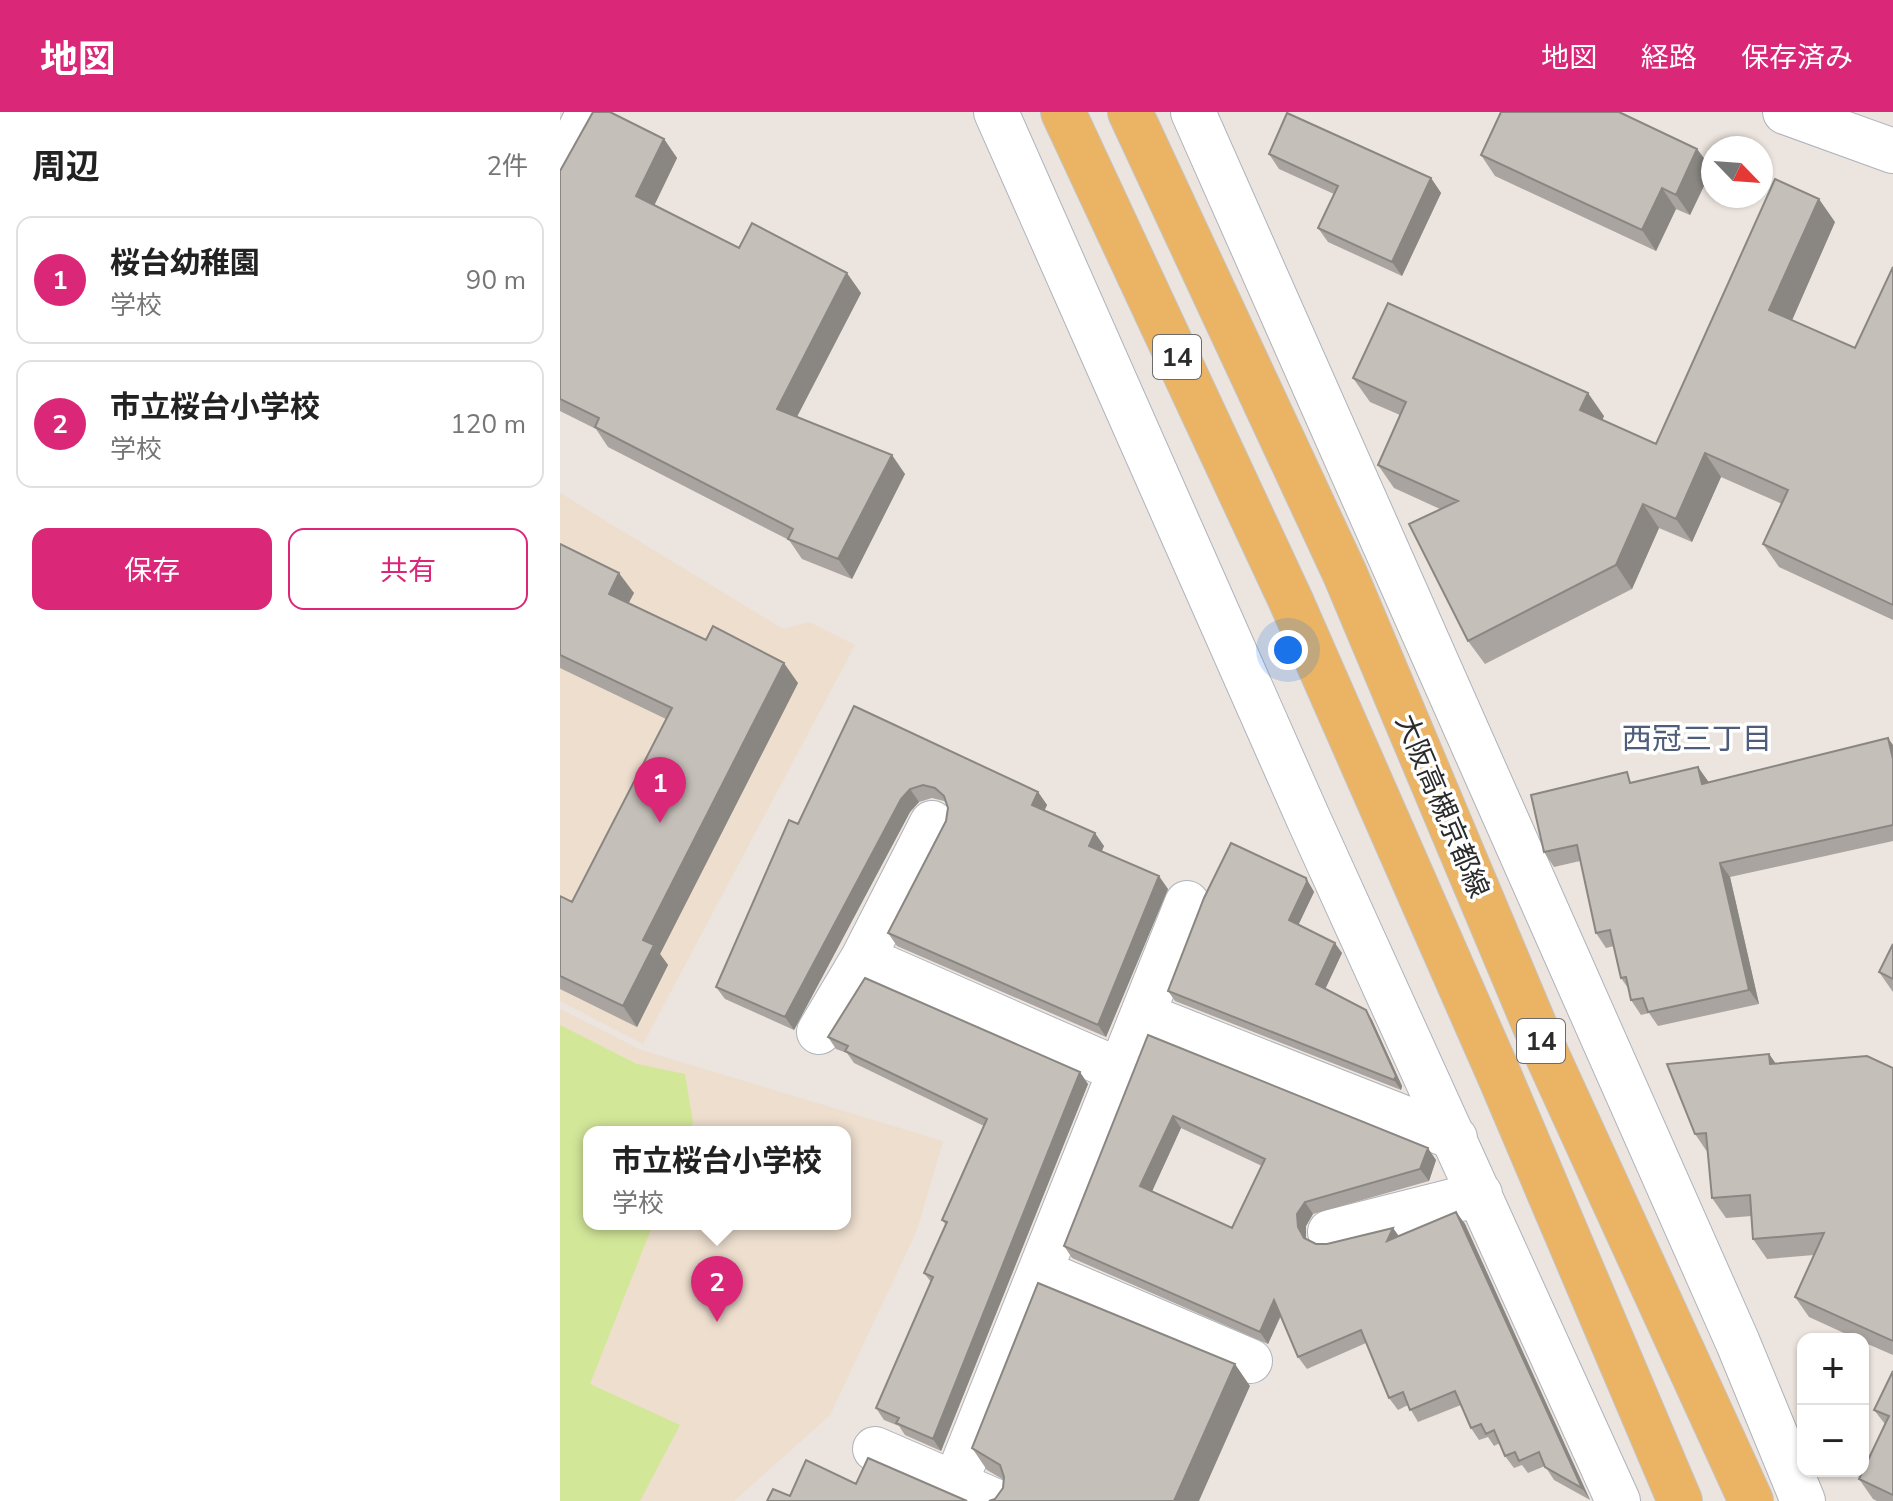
<!DOCTYPE html>
<html lang="ja">
<head>
<meta charset="utf-8">
<style>
  body { margin:0; font-family:"Nunito Sans","Noto Sans JP",sans-serif; background:#f2f2f2; color:#222 }
  .controls { position:absolute; right:24px; bottom:24px; display:grid; overflow:hidden; border-radius:16px; box-shadow:0 2px 6px #0004 }
  .controls button { width:72px; height:72px; display:grid; place-items:center; padding:0; border:0; border-bottom:2px solid #e0e0e0; background:#fff; color:#222; font:40px sans-serif }
  .compass { position:absolute; left:1141px; top:24px; width:72px; height:72px; border-radius:50%; background:#fff; box-shadow:0 2px 6px #0004; rotate:115deg }
  .you { position:absolute; left:728px; top:538px; width:28px; height:28px; margin:-20px; border:6px solid #fff; border-radius:50%; background:#1a73e8; box-shadow:0 0 0 12px #1a73e833 }
  .badge { display:grid; place-items:center; width:52px; height:52px; border-radius:50%; background:#db2777; color:#fff; font-size:26px; font-weight:700 }
  .pin { position:absolute; translate:-50% -66px; filter:drop-shadow(0 2px 4px #0008) }
  .pin::after { content:''; position:absolute; top:42px; width:28px; height:24px; background:inherit; clip-path:polygon(0 0,100% 0,50% 100%) }
  .popup { position:absolute; left:23px; top:1014px; width:268px; height:104px; box-sizing:border-box; display:grid; place-content:center; border-radius:16px; background:#fff; filter:drop-shadow(0 2px 6px #0005); font-size:26px; white-space:nowrap; color:#767676 }
  .popup b { font-size:30px; color:#222 }
  .popup::after { content:''; position:absolute; left:50%; top:100%; margin-left:-16px; border:16px solid transparent; border-top-color:#fff }
  .list { margin:0; padding:0; list-style:none }
  h2 { display:flex; justify-content:space-between; align-items:center; height:104px; margin:0; padding:0 32px; font-size:34px }
  h2 small { font-size:26px; font-weight:400; color:#767676 }
  .list li { display:grid; grid-template-columns:52px 1fr auto; gap:24px; align-items:center; box-sizing:border-box; height:128px; margin:0 16px 16px; padding:0 16px; border:2px solid #e0e0e0; border-radius:16px }
  .list b { display:block; font-size:30px; white-space:nowrap }
  .list p { margin:0; font-size:26px; white-space:nowrap; color:#767676 }
  .list em { font-size:26px; font-style:normal; color:#767676 }
  .actions { display:flex; gap:16px; padding:24px 32px }
  .actions a { flex:1; padding:18px 0; border:2px solid #db2777; border-radius:16px; text-align:center; font-size:28px; color:#db2777 }
  .actions .main { background:#db2777; color:#fff }
  .map { position:relative; flex:none; width:1333px; height:1389px; overflow:hidden }
  header { display:flex; align-items:center; gap:48px; box-sizing:border-box; height:112px; padding:0 40px; background:#db2777; color:#fff }
  header strong { font-size:38px }
  nav { display:flex; gap:44px; margin-inline-start:auto; font-size:28px }
  main { display:flex }
  aside { flex:1; background:#fff }
  .map>svg:first-child { display:block }
</style>
</head>
<body>
<header>
<strong>地図</strong>
<nav><a>地図</a><a>経路</a><a>保存済み</a></nav>
</header>
<main>
<aside>
<h2>周辺<small>2件</small></h2>
<ul class="list">
<li><span class="badge">1</span><div><b>桜台幼稚園</b><p>学校</p></div><em>90 m</em></li>
<li><span class="badge">2</span><div><b>市立桜台小学校</b><p>学校</p></div><em>120 m</em></li>
</ul>
<div class="actions"><a class="main">保存</a><a>共有</a></div>
</aside>
<div class="map">
<svg width="1333" height="1389" viewBox="0 0 1333 1389">
  <rect width="100%" height="100%" fill="#ece4de"/>
  <path fill="#eddece" fill-rule="evenodd" d="M0 381 223 517 249 510 295 533 83 932 0 889Z
    M0 897 81 938 383 1029 357 1118 270 1303 174 1389H0ZM29 1020H285V1112H29Z"/>
  <path fill="#d3e799" d="M0 913 77 952 125 962 133 1010 129 1020H29V1112H93L30 1272 120 1313 80 1389H0Z"/>
  <g fill="none" stroke-linecap="round" stroke-linejoin="round">
    <defs>
      <path id="street" d="M436 0 749 708 1058 1389
        M633 0 1178 1231 1243 1389
        M1225 0 1333 39
        M0 58 29 0
        M303 846 561 959
        M583 903 895 1026
        M259 920 303 846 372 711
        M770 1120 920 1082
        M481 1160 690 1249
        M315 1337 435 1389
        M395 1372 627 791"/>
      <path id="primary" d="M503 0 731 489 940 965 1120 1389
        M570 0 785 462 987 943 1191 1389"/>
    </defs>
    <use href="#street" stroke="#aeb3bb" stroke-width="46"/>
    <use href="#primary" stroke="#c4c4c4" stroke-width="46"/>
    <use href="#street" stroke="#fff" stroke-width="44"/>
    <use href="#primary" stroke="#ebb464" stroke-width="44"/>
  </g>
  <path fill="#a9a49f" fill-rule="evenodd" d="M104 27 117 46 94 94 179 136 301 181 237 305 345 362 292 467 242 447 229 428 48 335 36 317 0 299V59Z
    M1137 37 1152 57 1130 103 1116 97 1096 139 935 64 921 43Z
    M709 42 871 66 881 81 842 164 768 130 758 116 774 82 719 57Z
    M1275 110 1232 208 1295 236 1333 155V508L1219 455 1203 432 1222 392 1161 365 1132 430 1099 416 1072 477 925 552 908 529 880 397 834 376 818 353 840 303 810 290 793 266 1044 304 1042 308 1096 332Z
    M0 432 74 481 68 491 238 571 100 842 108 853 77 915 0 877V784L12 790 106 607 0 556Z
    M294 594 478 680 487 693 484 699 544 734 542 739 608 777 546 925 337 834 328 821 386 709 388 696 386 691 384 689 372 686 359 690 350 700 234 918 165 887 156 875 238 712Z
    M1333 633V729L1170 765 1199 892 1098 914 1089 901 1081 903 1071 888 1068 876 1061 866 1054 834 1046 836 1036 821 1020 749 994 755 984 740 1074 670 1148 669V670Z
    M746 766 754 780 738 813 782 841 765 877 806 898 812 908 842 974 841 978 615 889 608 879Z
    M1333 832V880L1319 860Z
    M588 923 876 1048 869 1069 753 1102 746 1114V1127L756 1132H767L833 1116 839 1124 896 1100 905 1112 1030 1388 994 1368 985 1354 968 1361 962 1353 954 1356 945 1344 940 1331 934 1334 928 1325 919 1328 911 1316 901 1293 858 1310 848 1293 838 1298 829 1286 806 1231 747 1257 738 1245 721 1204 708 1232 512 1146 504 1134ZM621 1016 702 1054 672 1116 592 1079Z
    M268 925 528 972 381 1339 345 1323 339 1314 324 1308 316 1296 371 1170 364 1161 386 1113 382 1108 424 1014 294 951 287 941 276 937Z
    M1209 942 1216 952 1333 956V1243L1303 1230V1227H1297L1249 1205 1235 1185 1254 1143 1207 1147 1193 1127 1192 1104 1166 1106 1152 1086 1148 1041 1135 1022Z
    M1333 1259V1389H1317L1313 1387 1299 1367 1325 1312 1314 1298Z
    M690 1274 435 1387 443 1376 444 1368 427 1358 412 1336Z"/>
  <path fill="#8a8682" d="M104 27 117 46 89 104 76 84Z
    M1137 37 1152 57 1130 103 1116 83Z
    M871 66 881 81 842 164 832 150Z
    M1102 76 1116 97 1096 139 1082 118Z
    M1259 87 1275 110 1226 222 1209 198Z
    M287 161 301 181 231 316 217 297Z
    M1028 281 1044 304 1036 322 1020 298Z
    M1145 341 1161 365 1132 430 1116 407Z
    M332 343 345 362 292 467 278 447Z
    M1083 392 1099 416 1072 477 1056 453Z
    M59 461 74 481 63 502 49 482Z
    M224 551 238 571 100 842 108 853 77 915 63 894 83 828Z
    M1328 626 1333 633V647Z
    M1138 655 1148 669 1152 686 1142 672Z
    M350 677 359 690 350 700 234 918 225 905 341 687Z
    M478 680 487 693 481 706 472 693Z
    M535 721 544 734 538 746 529 734Z
    M1160 751 1170 765 1199 892 1189 878Z
    M599 764 608 777 546 925 538 913Z
    M746 766 754 780 736 818 729 808Z
    M775 831 782 841 763 882 756 872Z
    M806 898 812 908 842 974 841 978 834 968Z
    M1209 942 1223 962 1210 952Z
    M520 960 528 972 381 1339 373 1327Z
    M613 1004 621 1016 589 1086 580 1074Z
    M868 1036 876 1048 869 1069 860 1057Z
    M745 1090 753 1102 746 1114V1127L753 1138 738 1115 737 1102Z
    M896 1100 905 1112 1030 1388 1022 1376Z
    M833 1116 841 1128 827 1129Z
    M714 1188 722 1200 708 1232 700 1220Z
    M675 1252 690 1274 639 1389H614Z"/>
  <path fill="#c5bfb9" stroke="#8a8682" stroke-width="2" fill-rule="evenodd" d="M33 0H50L104 27 76 84 179 136 192 111 287 161 217 297 332 343 278 447 228 427 233 417 35 315 39 306 0 287V59Z
    M941 0H1059L1137 37 1116 83 1102 76 1082 118 921 43Z
    M727 1 871 66 832 150 758 116 778 74 709 42Z
    M1215 67 1259 87 1209 198 1295 236 1333 155V493L1203 432 1228 378 1145 341 1116 407 1083 392 1056 453 908 529 849 412 898 389 818 353 846 290 793 266 828 191 1028 281 1020 298 1096 332Z
    M0 432 59 461 49 482 146 528 153 514 224 551 83 828 94 833 63 894 0 864V784L12 790 112 596 0 543Z
    M294 594 478 680 472 693 535 721 529 734 599 764 538 913 328 821 386 709 388 696 384 684 375 676 363 673 350 677 341 687 225 905 156 875 229 708 238 712Z
    M1328 626 1333 647V713L1160 751 1189 878 1088 900 1083 886 1071 888 1066 865 1061 866 1050 818 1036 821 1017 733 984 740 971 683 1067 660 1070 671 1138 655 1142 672Z
    M671 731 746 766 747 770 729 808 775 831 756 872 806 898 836 964 834 968 608 879 644 786Z
    M1333 832V867L1319 860Z
    M305 866 520 960 373 1327 336 1311 339 1306 316 1296 373 1165 364 1161 387 1110 382 1108 427 1007 285 939 288 934 268 925Z
    M588 923 868 1036 860 1057 745 1090 737 1102 738 1115 744 1126 756 1132H767L833 1116 827 1129 896 1100 1022 1376 985 1355 979 1340 959 1349 955 1340 945 1344 934 1318 926 1322 921 1312 911 1316 895 1279 850 1298 843 1280 829 1286 801 1218 738 1245 714 1188 700 1220 504 1134ZM613 1004 705 1047 672 1116 580 1074Z
    M1209 942 1210 952 1307 944 1333 956V1229L1235 1185 1264 1121 1193 1127 1190 1083 1152 1086 1146 1021 1135 1022 1107 952Z
    M478 1171 675 1252 614 1389H429L435 1387 443 1376 444 1365 440 1353 412 1336Z
    M1333 1259V1383L1299 1367 1329 1304 1314 1298Z
    M308 1346 407 1389H207L213 1377 230 1384 246 1348 296 1372Z"/>
  <g text-anchor="middle" dominant-baseline="central" stroke-width="7" stroke-linejoin="round" paint-order="stroke">
    <g fill="#fff" stroke="#6b6b6b" stroke-width="2">
      <rect x="593" y="223" width="48" height="44" rx="6"/>
      <rect x="957" y="907" width="48" height="44" rx="6"/>
    </g>
    <g font-size="26" font-weight="bold" fill="#2b2b2b">
      <text x="617" y="245">14</text>
      <text x="981" y="929">14</text>
    </g>
    <g font-size="28" fill="#2b2b2b" stroke="#fff">
      <text transform="translate(882 694) rotate(67)">大阪高槻京都線</text>
    </g>
    <g font-size="30" fill="#4d5d7a" stroke="#fff">
      <text x="1137" y="627">西冠三丁目</text>
    </g>
  </g>
</svg>
<div class="controls">
<button>+</button>
<button>−</button>
</div>
<svg class="compass" viewBox="-18 -18 36 36"><path d="M0-13l5 13h-10z" fill="#e53935"/><path d="M0 13l5-13h-10z" fill="#767676"/></svg>
<div class="you"></div>
<div class="pin badge" style="left:100px;top:711px">1</div>
<div class="pin badge" style="left:157px;top:1210px">2</div>
<div class="popup"><b>市立桜台小学校</b>学校</div>
</div>
</main>
</body>
</html>
